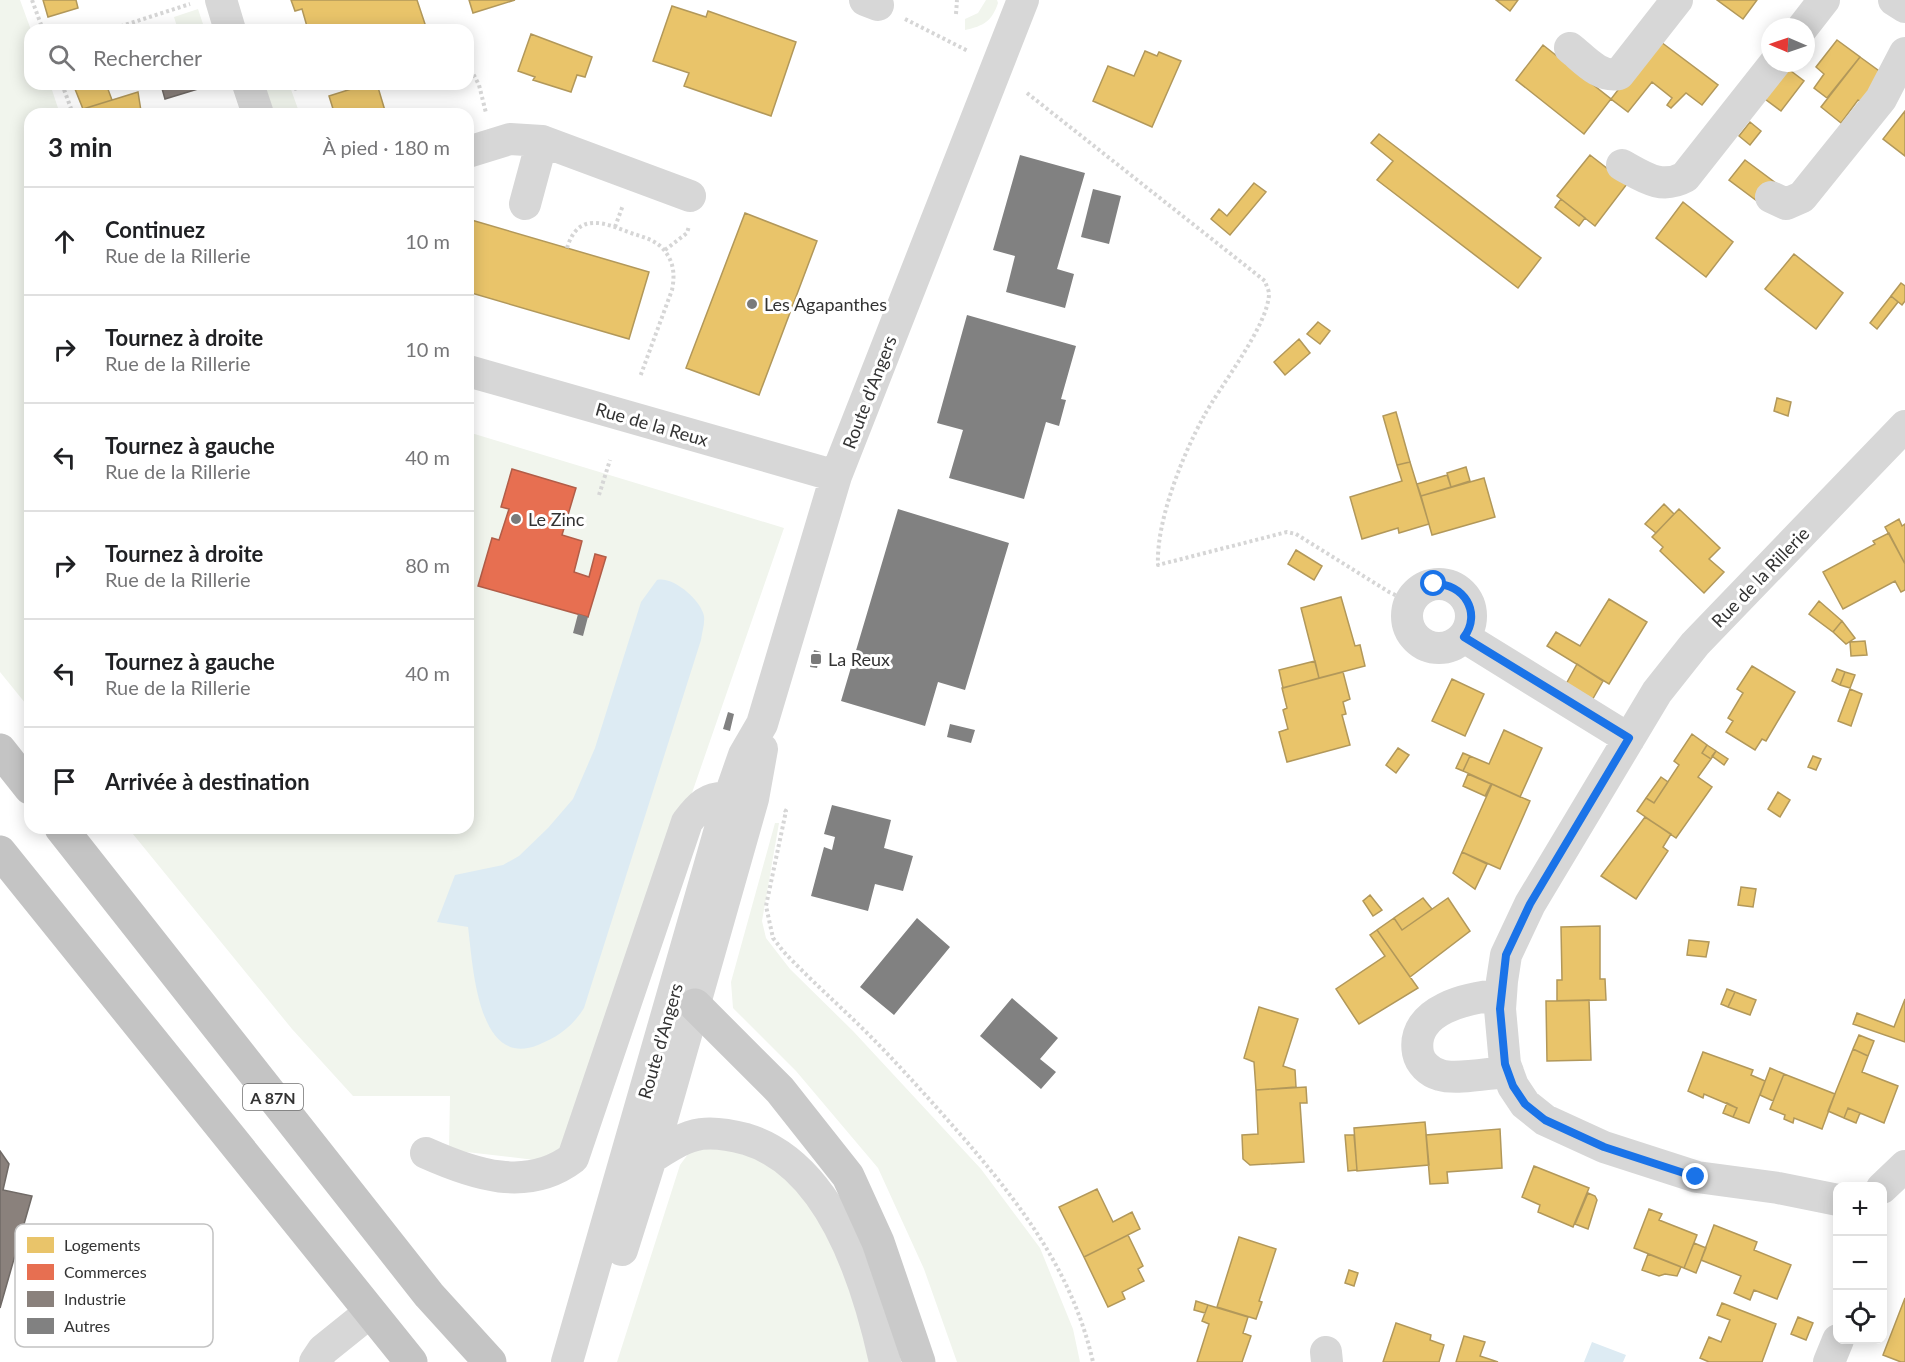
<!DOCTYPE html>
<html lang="fr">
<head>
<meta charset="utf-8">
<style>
  body { margin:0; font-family:Lato,sans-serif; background:#f2f2f2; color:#202124 }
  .controls { position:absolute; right:18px; bottom:18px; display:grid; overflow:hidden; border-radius:12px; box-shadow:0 3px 15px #0003 }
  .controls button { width:54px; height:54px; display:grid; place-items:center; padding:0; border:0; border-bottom:2px solid #e0e0e0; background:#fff; color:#202124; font:30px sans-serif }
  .compass { position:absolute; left:1761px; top:18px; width:54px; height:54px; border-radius:50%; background:#fff; box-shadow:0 3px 15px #0003; rotate:272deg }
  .stop { position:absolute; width:18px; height:18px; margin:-14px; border:4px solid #1a73e8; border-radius:50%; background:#fff }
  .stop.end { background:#1a73e8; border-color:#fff; box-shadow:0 2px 6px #0008 }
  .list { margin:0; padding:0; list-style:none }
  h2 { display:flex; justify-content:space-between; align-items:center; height:78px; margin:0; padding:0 24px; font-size:26px }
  h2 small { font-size:20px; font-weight:400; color:#757577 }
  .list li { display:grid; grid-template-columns:39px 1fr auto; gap:18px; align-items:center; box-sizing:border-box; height:108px; padding:0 24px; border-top:2px solid #e0e0e0 }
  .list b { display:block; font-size:22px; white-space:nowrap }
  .list p { margin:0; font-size:20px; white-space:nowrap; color:#757577 }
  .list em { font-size:20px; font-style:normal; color:#757577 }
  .icon { flex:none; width:33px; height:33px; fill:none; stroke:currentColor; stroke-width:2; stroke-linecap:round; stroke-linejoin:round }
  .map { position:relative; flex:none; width:1905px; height:1362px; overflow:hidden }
  .search { position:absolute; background:#fff; box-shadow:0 3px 15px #0003; left:24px; top:24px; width:450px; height:66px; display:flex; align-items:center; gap:15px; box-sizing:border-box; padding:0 21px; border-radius:18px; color:#757577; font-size:22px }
  .panel { position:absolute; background:#fff; box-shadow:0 3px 15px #0003; left:24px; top:108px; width:450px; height:726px; border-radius:18px }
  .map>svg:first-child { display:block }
</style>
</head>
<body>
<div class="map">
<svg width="1905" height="1362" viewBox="0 0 1905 1362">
  <rect width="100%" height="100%" fill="#fff"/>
  <path fill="#f1f5ed" d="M0 0H20L31 30 30 84H50L60 114H30V709L0 672Z
    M986 0H997L998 3C992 21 984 26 965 30V19L978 13Z
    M198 9 205 30H178L174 17Z
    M264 84H289L298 109 274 114Z
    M468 432 784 528 569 1147 535 1160 449 1150 450 1096H353L292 1029 128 828H468Z
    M775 823H779L762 921 766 938 790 969 853 1031 981 1169 1040 1248 1073 1329 1080 1362H957L924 1269 878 1168 796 1071 733 1008 731 982Z
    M722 1142 797 1179 838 1248 873 1362H617L680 1165 691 1150Z"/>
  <path fill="#ddebf3" d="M657 580C673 576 701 600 704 616 705 624 702 632 701 640L584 1008C573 1026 558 1037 538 1045 477 1070 473 964 468 927L437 922 455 875 503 865 519 856 548 828 573 799 595 748 641 602Z
    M1592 1342 1626 1355 1623 1362H1584Z"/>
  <path fill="#e9c46a" stroke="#b2985a" stroke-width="1.5" d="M43 0H76L78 8 48 17Z
    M291 0H417L426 27 416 30H308L302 9 295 11Z
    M469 0H515L473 13Z
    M1496 0H1518L1510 11Z
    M1717 0H1757L1743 19Z
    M672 6 706 17 708 11 796 42 771 116 684 86 689 73 653 61Z
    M531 34 592 57 585 77 577 75 571 92 533 80 535 77 518 71Z
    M1657 39 1718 85 1702 105 1686 93 1671 108 1667 105 1672 98 1652 82 1628 112 1611 99Z
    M1837 40 1860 57 1827 98 1814 88 1824 74 1816 67Z
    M1543 45 1611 99 1584 134 1516 80Z
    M1145 51 1157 56 1159 52 1181 61 1152 127 1093 101 1108 66 1134 76Z
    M1860 57 1886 76 1864 104 1858 100 1841 123 1821 107Z
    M1787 68 1804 81 1781 111 1765 99Z
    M73 84H106L112 100 83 109Z
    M367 84H377L386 114H343L342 110 334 112 329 96Z
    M138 92 141 111 130 114H84L83 109Z
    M1905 111V156L1883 139Z
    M1750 122 1761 131 1750 145 1739 136Z
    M1379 134 1541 258 1518 288 1377 180 1393 161 1371 143Z
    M1590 155 1627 184 1595 226 1557 196Z
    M1745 160 1777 184 1761 204 1729 180Z
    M1254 183 1266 192 1230 235 1211 219 1219 209 1227 216Z
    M1561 199 1585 218 1579 226 1555 207Z
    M1683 202 1733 242 1706 277 1656 238Z
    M745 213 817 241 759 395 686 368Z
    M468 219 649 272 629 339 468 292Z
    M1794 254 1843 293 1816 329 1765 289Z
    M1901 283 1905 286V301L1902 305 1891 296Z
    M1891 296 1898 302 1877 329 1870 323Z
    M1318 322 1330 331 1320 344 1307 334Z
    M1299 339 1310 353 1285 375 1274 362Z
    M1777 398 1791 402 1788 416 1774 411Z
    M1396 412 1410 462 1397 465 1383 416Z
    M1410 462 1429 524 1399 533 1398 528 1362 539 1350 497 1402 481 1397 465Z
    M1466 467 1470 481 1451 487 1447 473Z
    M1447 475 1451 487 1421 496 1417 484Z
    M1484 478 1495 517 1432 535 1421 496Z
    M1664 504 1674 514 1656 533 1645 524Z
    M1679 509 1720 548 1709 559 1724 572 1704 593 1660 551 1663 547 1652 537Z
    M1899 519 1902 526 1905 524V564L1885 527Z
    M1889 533 1905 564V590L1901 592 1895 581 1843 609 1823 572 1875 544 1873 541Z
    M1296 550 1322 566 1314 580 1288 564Z
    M1341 597 1355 646 1360 645 1365 666 1319 678 1301 608Z
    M1609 599 1647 622 1609 684 1547 646 1556 632 1580 646Z
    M1819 601 1842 621 1833 632 1809 614Z
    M1842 621 1855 638 1846 644 1833 632Z
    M1865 641 1867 655 1851 656 1850 642Z
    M1315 661 1319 678 1283 688 1279 670Z
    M1577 664 1603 681 1591 702 1565 686Z
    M1752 666 1795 692 1766 741 1762 739 1755 750 1726 732 1733 721 1728 718 1743 693 1737 689Z
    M1837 669 1845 672 1840 685 1832 681Z
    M1343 672 1350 699 1343 702 1346 714 1342 715 1350 745 1287 762 1279 732 1288 729 1283 710 1287 708 1282 688Z
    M1845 672 1855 675 1850 688 1840 685Z
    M1452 679 1484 694 1465 736 1432 721Z
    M1850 689 1862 694 1851 726 1838 721Z
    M1504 730 1542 748 1520 797 1463 771 1470 756 1489 764Z
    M1692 734 1707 745 1702 753 1711 759 1698 777 1712 787 1676 838 1637 811 1646 798 1654 803 1679 765 1674 761Z
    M1707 745 1716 751 1711 759 1702 753Z
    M1398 748 1409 755 1396 773 1386 765Z
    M1716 751 1728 759 1724 765 1712 756Z
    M1463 753 1470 756 1463 771 1456 768Z
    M1813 756 1821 759 1816 770 1808 767Z
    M1468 774 1491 784 1485 796 1463 786Z
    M1661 777 1668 782 1654 803 1646 798Z
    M1492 784 1530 801 1500 869 1462 852Z
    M1778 792 1790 800 1780 817 1768 809Z
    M1645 817 1671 834 1663 847 1668 851 1636 899 1601 876Z
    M1462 852 1487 864 1475 889 1453 873Z
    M1741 887 1756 889 1753 907 1738 905Z
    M1370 895 1382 910 1373 916 1363 901Z
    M1423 898 1432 909 1402 930 1394 918Z
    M1448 898 1470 931 1410 977 1377 930 1394 918 1402 930Z
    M1600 926V979H1605L1606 1000 1557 1001V980H1562L1561 927Z
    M1377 930 1418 988 1359 1024 1336 989 1385 956 1370 935Z
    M1689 940 1709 942 1706 957 1687 955Z
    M1727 989 1735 992 1728 1007 1721 1004Z
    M1735 992 1756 1000 1750 1015 1728 1007Z
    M1905 999V1042L1853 1024 1857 1013 1894 1027Z
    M1589 1000 1591 1060 1547 1061 1546 1001Z
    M1259 1007 1298 1019 1283 1066 1295 1070 1296 1087 1256 1090 1254 1062 1244 1058Z
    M1859 1035 1874 1041 1868 1056 1853 1049Z
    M1853 1049 1868 1056 1862 1072 1898 1086 1884 1123 1848 1108 1844 1118 1828 1111Z
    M1703 1052 1753 1070 1751 1075 1765 1081 1749 1123 1733 1117 1737 1108 1704 1094 1703 1098 1688 1091Z
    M1770 1068 1784 1074 1773 1101 1760 1095Z
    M1784 1074 1835 1094 1822 1129 1794 1118 1793 1123 1784 1119 1785 1115 1770 1109Z
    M1306 1087 1307 1103H1300L1304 1162 1250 1165 1243 1159 1242 1135 1258 1134 1256 1090Z
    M1727 1103 1737 1108 1733 1117 1723 1113Z
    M1848 1108 1860 1113 1856 1123 1844 1118Z
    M1425 1122 1429 1165 1357 1171 1354 1128Z
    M1500 1129 1502 1168 1447 1172 1448 1183 1430 1184 1426 1135Z
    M1345 1135H1354L1357 1170 1348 1171Z
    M1534 1166 1589 1188 1573 1227 1538 1212 1540 1205 1522 1197Z
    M1097 1189 1113 1222 1132 1212 1140 1229 1084 1257 1059 1207Z
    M1588 1193 1595 1196 1597 1200 1588 1229 1575 1224Z
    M1649 1209 1662 1214 1659 1220 1697 1235 1684 1268 1634 1248Z
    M1714 1225 1757 1242 1754 1250 1791 1265 1777 1299 1754 1290 1750 1300 1734 1293 1741 1276 1701 1260Z
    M1128 1235 1143 1266 1138 1269 1144 1281 1122 1292 1125 1299 1108 1307 1084 1257Z
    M1239 1237 1276 1249 1259 1301 1262 1302 1256 1319 1217 1307Z
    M1694 1243 1706 1248 1696 1273 1684 1268Z
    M1648 1254 1681 1267 1677 1276 1665 1274 1659 1276 1642 1270Z
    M1349 1270 1358 1273 1354 1286 1345 1283Z
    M1905 1298V1362H1901L1883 1355Z
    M1196 1301 1208 1305 1205 1313 1194 1310Z
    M1722 1303 1776 1324 1762 1362H1709L1700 1358 1709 1337 1721 1342 1730 1320 1717 1315Z
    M1208 1305 1248 1317 1243 1333 1251 1336 1242 1362H1197L1209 1324 1202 1321Z
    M1798 1317 1813 1323 1806 1340 1791 1334Z
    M1396 1323 1431 1335 1430 1340 1444 1345 1439 1362H1383Z
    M1464 1336 1485 1342 1480 1356 1498 1362H1456Z"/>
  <path fill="#e76f51" stroke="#b15d48" stroke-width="1.5" d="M512 469 576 488 562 535 582 541 574 572 589 577 595 554 606 557 588 617 478 586 492 538 499 540 509 509 501 507Z"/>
  <path fill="#8a817c" stroke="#706a66" stroke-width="1.5" d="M197 84 198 89 165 99 161 85Z
    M0 1151 9 1164 3 1190 32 1196 0 1308Z"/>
  <path fill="#818181" d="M1020 155 1085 173 1057 269 1074 274 1065 308 1006 292 1015 256 993 250Z
    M1093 189 1121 196 1109 244 1081 237Z
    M967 315 1076 346 1061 399 1066 400 1059 426 1046 422 1024 499 949 478 963 430 937 423Z
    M898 509 1009 543 965 690 938 682 925 726 841 701Z
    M578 614 588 617 583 636 573 633Z
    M814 650 821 652 817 668 810 667Z
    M728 712 734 714 730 731 723 729Z
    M950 724 975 730 971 743 947 737Z
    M832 805 891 820 884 848 913 856 903 891 875 884 868 911 811 896 824 847 832 850 835 837 824 834Z
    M917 918 950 947 894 1015 860 987Z
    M1012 998 1058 1038 1040 1059 1056 1072 1041 1089 980 1036Z"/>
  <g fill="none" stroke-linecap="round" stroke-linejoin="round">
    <path stroke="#d6d6d6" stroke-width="4" stroke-dasharray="3 3" stroke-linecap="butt" d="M32 0 43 30
      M956 14 957 0
      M905 19 968 51
      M109 30 190 4
      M468 64 479 85 486 113
      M62 84 73 114
      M294 89 309 84
      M1027 93 1265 281C1266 285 1269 290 1269 294 1268 326 1220 386 1204 416 1183 454 1156 521 1158 565L1287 532 1296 534 1389 592 1410 602
      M615 227 623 205
      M567 248C578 211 605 223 631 233 643 237 656 240 664 250 674 262 675 275 672 290L640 377
      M665 250 687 233 689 226
      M599 495 610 460
      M784 810 786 811 766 906 773 938 783 951C813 983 847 1012 878 1044 909 1076 938 1109 967 1142 1024 1209 1073 1274 1093 1362"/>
    <path stroke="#d7d7d7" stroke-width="32" d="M221 0 230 30
      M865 0 878 5
      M1894 0 1905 7
      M1803 27 1824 0
      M1570 48C1584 59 1599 78 1619 74L1677 0
      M248 84 258 114
      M468 152 510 139 542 141 690 196
      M1622 165C1644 177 1661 190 1685 177L1775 63
      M1771 197 1786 204 1802 197 1881 99 1905 53
      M525 204 542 141
      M468 371 836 476
      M1407 616a32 32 0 1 1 64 0a32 32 0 1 1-64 0Z
      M1464 637 1629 739
      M1501 995C1470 997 1410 1009 1418 1053 1420 1063 1429 1072 1440 1075 1456 1080 1490 1073 1508 1072
      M426 1153C473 1174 527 1193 573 1158L687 822C699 806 708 796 729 798
      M651 1158C667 1148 682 1137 701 1134 716 1132 731 1135 746 1139 832 1165 868 1284 885 1362
      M1882 1188 1905 1166
      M1838 1200 1778 1188 1697 1177 1604 1147 1545 1120 1525 1104 1513 1086 1505 1064 1500 1009 1502 981 1506 955 1530 904 1657 692 1695 644 1905 426
      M622 1250 651 1158 753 799 762 749
      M1326 1352 1327 1362
      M315 1362 323 1350 369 1313
      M567 1362 729 798 744 755 762 724 836 476 1023 0
      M1829 1362 1838 1340"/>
    <path stroke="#cacaca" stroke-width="33" d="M695 1005 780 1090 848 1176 878 1242 919 1362"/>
    <path stroke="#c4c4c4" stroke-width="33" d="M0 750 30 788
      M61 828 429 1295 490 1362
      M0 852 411 1362"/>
  </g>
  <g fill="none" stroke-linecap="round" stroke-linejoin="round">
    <path stroke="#1a73e8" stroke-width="8" d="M1434 584C1464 583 1482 613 1464 637L1629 738 1530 904 1506 955 1500 1009 1505 1064 1513 1086 1525 1104 1545 1120 1604 1147 1696 1177"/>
  </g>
  <g fill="#7a7a7a" stroke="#fff" stroke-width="2">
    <circle cx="752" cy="304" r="6"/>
    <circle cx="516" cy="519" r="6"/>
    <rect x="810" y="653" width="12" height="12" rx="3"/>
  </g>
  <g text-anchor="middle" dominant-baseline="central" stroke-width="6" stroke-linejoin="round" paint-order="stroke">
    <rect fill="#fff" stroke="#707070" stroke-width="1.5" x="243" y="1084" width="60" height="26" rx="4.5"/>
    <g font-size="16" font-weight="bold" fill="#333">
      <text x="273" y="1097">A 87N</text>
    </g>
    <g font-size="18" fill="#333" stroke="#fff" text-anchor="start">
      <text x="764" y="304">Les Agapanthes</text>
      <text x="528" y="519">Le Zinc</text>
      <text x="828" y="659">La Reux</text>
    </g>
    <g font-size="18" fill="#333" stroke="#fff">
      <text transform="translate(869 392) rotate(-69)">Route d’Angers</text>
      <text transform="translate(652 424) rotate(16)">Rue de la Reux</text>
      <text transform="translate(1760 577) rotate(-46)">Rue de la Rillerie</text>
      <text transform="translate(660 1041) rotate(-74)">Route d’Angers</text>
    </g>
  </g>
  <rect x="15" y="1224" width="198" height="123" rx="9" fill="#fff" stroke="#c2c2c2" stroke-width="1.5"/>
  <rect x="27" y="1237" width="27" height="16" fill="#e9c46a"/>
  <rect x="27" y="1264" width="27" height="16" fill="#e76f51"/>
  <rect x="27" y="1291" width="27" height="16" fill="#8a817c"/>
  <rect x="27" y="1318" width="27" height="16" fill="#818181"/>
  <g font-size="16" fill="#333">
    <text x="64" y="1251">Logements</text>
    <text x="64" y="1278">Commerces</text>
    <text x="64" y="1305">Industrie</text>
    <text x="64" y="1332">Autres</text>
  </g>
</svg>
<div class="controls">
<button>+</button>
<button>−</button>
<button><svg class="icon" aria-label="locate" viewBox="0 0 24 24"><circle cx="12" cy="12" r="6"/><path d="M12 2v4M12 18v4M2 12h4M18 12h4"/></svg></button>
</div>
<svg class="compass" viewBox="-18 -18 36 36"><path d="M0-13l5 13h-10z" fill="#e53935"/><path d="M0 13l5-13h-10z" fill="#757577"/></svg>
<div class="stop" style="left:1434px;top:584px"></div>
<div class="stop end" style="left:1696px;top:1177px"></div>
<div class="search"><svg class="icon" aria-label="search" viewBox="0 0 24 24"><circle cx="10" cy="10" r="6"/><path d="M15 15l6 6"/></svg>Rechercher</div>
<section class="panel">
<h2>3 min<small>À pied · 180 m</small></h2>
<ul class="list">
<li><svg class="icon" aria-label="ahead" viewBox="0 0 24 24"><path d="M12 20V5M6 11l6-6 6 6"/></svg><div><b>Continuez</b><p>Rue de la Rillerie</p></div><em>10 m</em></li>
<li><svg class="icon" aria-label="right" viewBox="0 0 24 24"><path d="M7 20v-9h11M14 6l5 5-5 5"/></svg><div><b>Tournez à droite</b><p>Rue de la Rillerie</p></div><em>10 m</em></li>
<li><svg class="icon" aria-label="left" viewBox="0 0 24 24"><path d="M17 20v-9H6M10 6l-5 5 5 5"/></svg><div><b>Tournez à gauche</b><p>Rue de la Rillerie</p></div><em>40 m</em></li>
<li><svg class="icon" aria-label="right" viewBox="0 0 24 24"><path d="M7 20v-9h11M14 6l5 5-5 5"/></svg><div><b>Tournez à droite</b><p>Rue de la Rillerie</p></div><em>80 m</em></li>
<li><svg class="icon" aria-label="left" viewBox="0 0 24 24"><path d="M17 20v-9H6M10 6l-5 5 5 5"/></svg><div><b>Tournez à gauche</b><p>Rue de la Rillerie</p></div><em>40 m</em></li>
<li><svg class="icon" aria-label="arrive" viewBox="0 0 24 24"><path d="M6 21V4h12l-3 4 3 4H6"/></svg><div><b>Arrivée à destination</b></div></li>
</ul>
</section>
</div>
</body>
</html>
